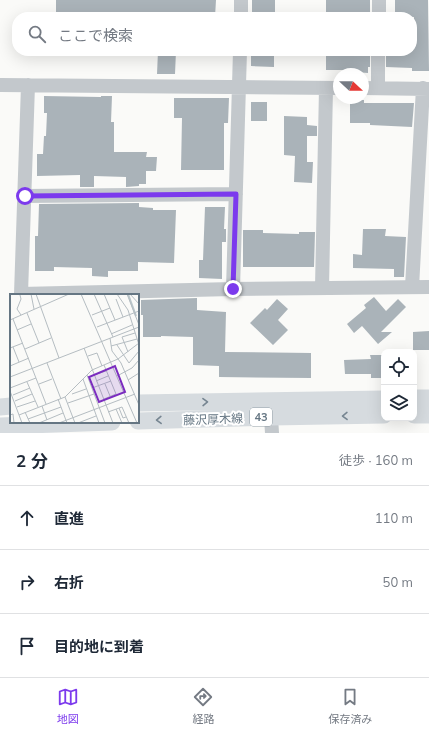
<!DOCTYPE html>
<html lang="ja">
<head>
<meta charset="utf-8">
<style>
  body { margin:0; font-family:Mulish,"Noto Sans JP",sans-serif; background:#f2f2f3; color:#1f2937 }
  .controls { position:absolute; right:12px; bottom:12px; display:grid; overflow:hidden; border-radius:8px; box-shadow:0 4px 16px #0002 }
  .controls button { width:36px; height:36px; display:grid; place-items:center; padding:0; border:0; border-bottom:1px solid #e0e1e3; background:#fff; color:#1f2937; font:20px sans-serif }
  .compass { position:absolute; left:333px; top:68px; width:36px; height:36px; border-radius:50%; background:#fff; box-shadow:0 4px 16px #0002; rotate:112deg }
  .stop { position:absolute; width:12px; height:12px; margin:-9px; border:3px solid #7c3aed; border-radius:50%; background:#fff }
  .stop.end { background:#7c3aed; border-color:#fff; box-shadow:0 1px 4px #0008 }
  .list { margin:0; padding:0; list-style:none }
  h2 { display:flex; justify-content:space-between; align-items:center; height:52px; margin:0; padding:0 16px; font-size:17px }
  h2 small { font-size:13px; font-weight:400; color:#747a83 }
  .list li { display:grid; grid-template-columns:26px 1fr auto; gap:12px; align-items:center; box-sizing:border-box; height:64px; padding:0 16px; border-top:1px solid #e0e1e3 }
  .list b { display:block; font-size:15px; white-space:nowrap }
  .list em { font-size:13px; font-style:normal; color:#747a83 }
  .icon { flex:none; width:22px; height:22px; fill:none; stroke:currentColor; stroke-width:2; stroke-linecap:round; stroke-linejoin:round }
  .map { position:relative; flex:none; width:429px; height:433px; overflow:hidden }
  .search { position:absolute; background:#fff; box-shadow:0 4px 16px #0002; left:12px; right:12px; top:12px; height:44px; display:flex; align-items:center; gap:10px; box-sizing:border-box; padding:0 14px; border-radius:16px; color:#747a83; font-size:15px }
  .sheet { height:244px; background:#fff }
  nav { display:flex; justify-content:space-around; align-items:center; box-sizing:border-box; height:56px; border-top:1px solid #e0e1e3; background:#fff; font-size:11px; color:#747a83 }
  nav a { display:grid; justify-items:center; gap:2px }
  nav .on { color:#7c3aed }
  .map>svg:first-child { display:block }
</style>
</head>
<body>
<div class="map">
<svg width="429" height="433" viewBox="0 0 429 433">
  <rect width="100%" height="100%" fill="#fafaf8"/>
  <path fill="#aab3b9" d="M56 0H216L215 17H104V13H82V17H56Z
    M252 0H275V17H252Z
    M326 0H370V17H326Z
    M395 0H428L429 71H412V68L386 67V52H388V51H413L414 17H395Z
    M158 51H176L175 74H157Z
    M251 51H274V67L251 66Z
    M356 52H370V67H368V73L355 72V70H326V53Z
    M44 96 101 97V96H112L111 122H114V152H147L146 157H157L156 171H146V184H139V186L126 187V177L94 176V187H80V175L37 176V154H43L44 136H46L47 113H44Z
    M174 98H229L228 123H224V170H181L182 118H174Z
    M350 100H364V103H414L412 127 370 125V123H350Z
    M251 102H267V121H251Z
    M284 116 307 117V125L317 126V136H307V162H313L312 183 294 182 295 156 284 155Z
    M139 203V207L153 208V210H176L174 263 138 262V271H108V277L92 276V268L54 267V271H35V236H38L39 204Z
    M205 207H225L224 229H226V242H222V279L199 278V260H203Z
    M363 229H386L385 236 406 237 404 277H394V269L353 268V254L362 255Z
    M243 230H263V233L299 234V232H315L314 267H243Z
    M374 297 386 311 398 299 406 307 381 332H392L378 344 362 326 354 333 347 324 366 308 364 305Z
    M197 298V310L226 312 225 352 311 353V378L219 377V366L193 365V337L161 336V337H143V315H141V300Z
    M277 299 288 309 278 320 288 330 273 345 250 323 265 308 267 310Z
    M429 331V350H413V332Z
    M370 355H384V378H371V374H345L344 360 371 359Z"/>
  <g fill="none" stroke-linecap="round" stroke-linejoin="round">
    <path stroke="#c3c8cc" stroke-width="14" d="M241 17V0
      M379 17V0
      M0 85 339 88
      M28 85 21 294 233 289 429 287
      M363 88 429 89
      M378 88V51
      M25 196 236 194
      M412 287 423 88
      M322 288 326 88
      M233 289 240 51
      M271 417 272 433"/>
    <path stroke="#d6dbdf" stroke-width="17" d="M414 398H429
      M138 403 384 399
      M0 407 11 406
      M414 415H429
      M138 421 271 417 384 415
      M0 426 112 422"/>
  </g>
  <defs><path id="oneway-chevron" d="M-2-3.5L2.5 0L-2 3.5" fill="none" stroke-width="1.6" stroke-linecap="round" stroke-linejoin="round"/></defs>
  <g stroke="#768591">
    <use href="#oneway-chevron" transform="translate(205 402) rotate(-1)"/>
    <use href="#oneway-chevron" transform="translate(345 416) rotate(179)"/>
    <use href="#oneway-chevron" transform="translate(159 420) rotate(178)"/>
  </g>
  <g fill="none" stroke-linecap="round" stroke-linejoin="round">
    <path stroke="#7c3aed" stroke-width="5" d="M25 196 236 194 233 289"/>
  </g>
  <g text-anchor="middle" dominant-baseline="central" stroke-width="4" stroke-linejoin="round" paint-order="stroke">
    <rect fill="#fff" stroke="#939fa8" stroke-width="1" x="250" y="408" width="22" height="18" rx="3"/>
    <g font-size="11" font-weight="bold" fill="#657683">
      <text x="261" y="417">43</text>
    </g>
    <g font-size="12" fill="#657683" stroke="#fff">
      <text transform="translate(213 419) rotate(-2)">藤沢厚木線</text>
    </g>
  </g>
  <g transform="translate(10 294)">
    <rect width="129" height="129" fill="#fafaf8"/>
    <path fill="none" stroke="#bbc7cb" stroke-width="2" d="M118 0 126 22"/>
    <path fill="none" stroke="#b5bdc2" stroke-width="1" d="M21 0 24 15M26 0 49 64M71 0 127 129M84 0 103 43M94 0 105 26M107 0 118 16 129 51M117 0 129 31M120 0 129 10M10 1 11 5 7 15 11 21M106 5 113 23M17 19 29 49M82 21 100 14M3 25 36 110M0 26 59 0M87 33 129 17M7 36 21 30M101 40 122 31M100 44 102 57 111 69 129 111M107 51 119 69 129 57M101 52 127 45M3 53 9 68M0 54 13 49M74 54 103 129M15 55 41 44M118 58 112 43 125 39M78 62 87 59 92 72M37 69 51 105M0 72 19 64M77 81 95 129M84 81 96 77M107 82 122 74 129 66M0 83 129 33M73 85 89 129M118 86 129 79M86 87 98 82M17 88 28 113M29 90 42 85M95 90 100 102M0 94 26 84M82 94 101 87M0 97 12 129M62 100 76 95M3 101 20 94M55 103 65 129M48 105 57 129M94 105 106 100 94 71M5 107 22 100M58 109 84 100M32 112 37 126M7 113 25 107M109 114 113 124 116 123M106 115 112 129M15 118 20 129M98 118 112 113 119 129M0 121 3 120 4 129M9 121 55 103 82 76 108 65 129 49M18 125 51 113M29 129 53 119M49 129 125 100M68 129 86 122"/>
    <path fill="#7b2cbf" fill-opacity="0.15" stroke="#7b2cbf" stroke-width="2" d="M105 72 115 98 89 108 79 83Z"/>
    <rect width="129" height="129" fill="none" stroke="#657683" stroke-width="2"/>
  </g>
</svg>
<div class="controls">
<button><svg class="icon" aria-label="locate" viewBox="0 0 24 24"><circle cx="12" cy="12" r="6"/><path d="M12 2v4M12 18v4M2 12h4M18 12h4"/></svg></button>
<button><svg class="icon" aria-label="layers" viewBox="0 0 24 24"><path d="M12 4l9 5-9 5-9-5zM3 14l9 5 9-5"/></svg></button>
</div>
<svg class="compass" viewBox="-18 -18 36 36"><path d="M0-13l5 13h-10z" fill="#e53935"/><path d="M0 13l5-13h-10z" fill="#747a83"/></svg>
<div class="stop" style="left:25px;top:196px"></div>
<div class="stop end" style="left:233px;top:289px"></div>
<div class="search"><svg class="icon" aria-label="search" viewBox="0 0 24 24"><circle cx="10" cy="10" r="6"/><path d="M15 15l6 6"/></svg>ここで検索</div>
</div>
<section class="sheet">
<h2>2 分<small>徒歩 · 160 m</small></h2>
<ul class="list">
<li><svg class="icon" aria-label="ahead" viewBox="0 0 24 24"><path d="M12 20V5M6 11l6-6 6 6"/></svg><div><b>直進</b></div><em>110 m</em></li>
<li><svg class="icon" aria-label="right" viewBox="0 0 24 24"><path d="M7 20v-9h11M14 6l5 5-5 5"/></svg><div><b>右折</b></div><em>50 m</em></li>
<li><svg class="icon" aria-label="arrive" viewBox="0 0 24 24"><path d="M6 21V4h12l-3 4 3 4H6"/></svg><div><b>目的地に到着</b></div></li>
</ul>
</section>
<nav>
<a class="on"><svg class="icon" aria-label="map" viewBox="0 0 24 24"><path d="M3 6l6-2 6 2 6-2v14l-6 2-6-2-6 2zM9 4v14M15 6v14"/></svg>地図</a>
<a><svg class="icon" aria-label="directions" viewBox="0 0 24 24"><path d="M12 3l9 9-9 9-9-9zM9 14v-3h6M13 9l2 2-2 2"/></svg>経路</a>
<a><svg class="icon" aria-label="saved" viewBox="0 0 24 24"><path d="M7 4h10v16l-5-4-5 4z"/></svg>保存済み</a>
</nav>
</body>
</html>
